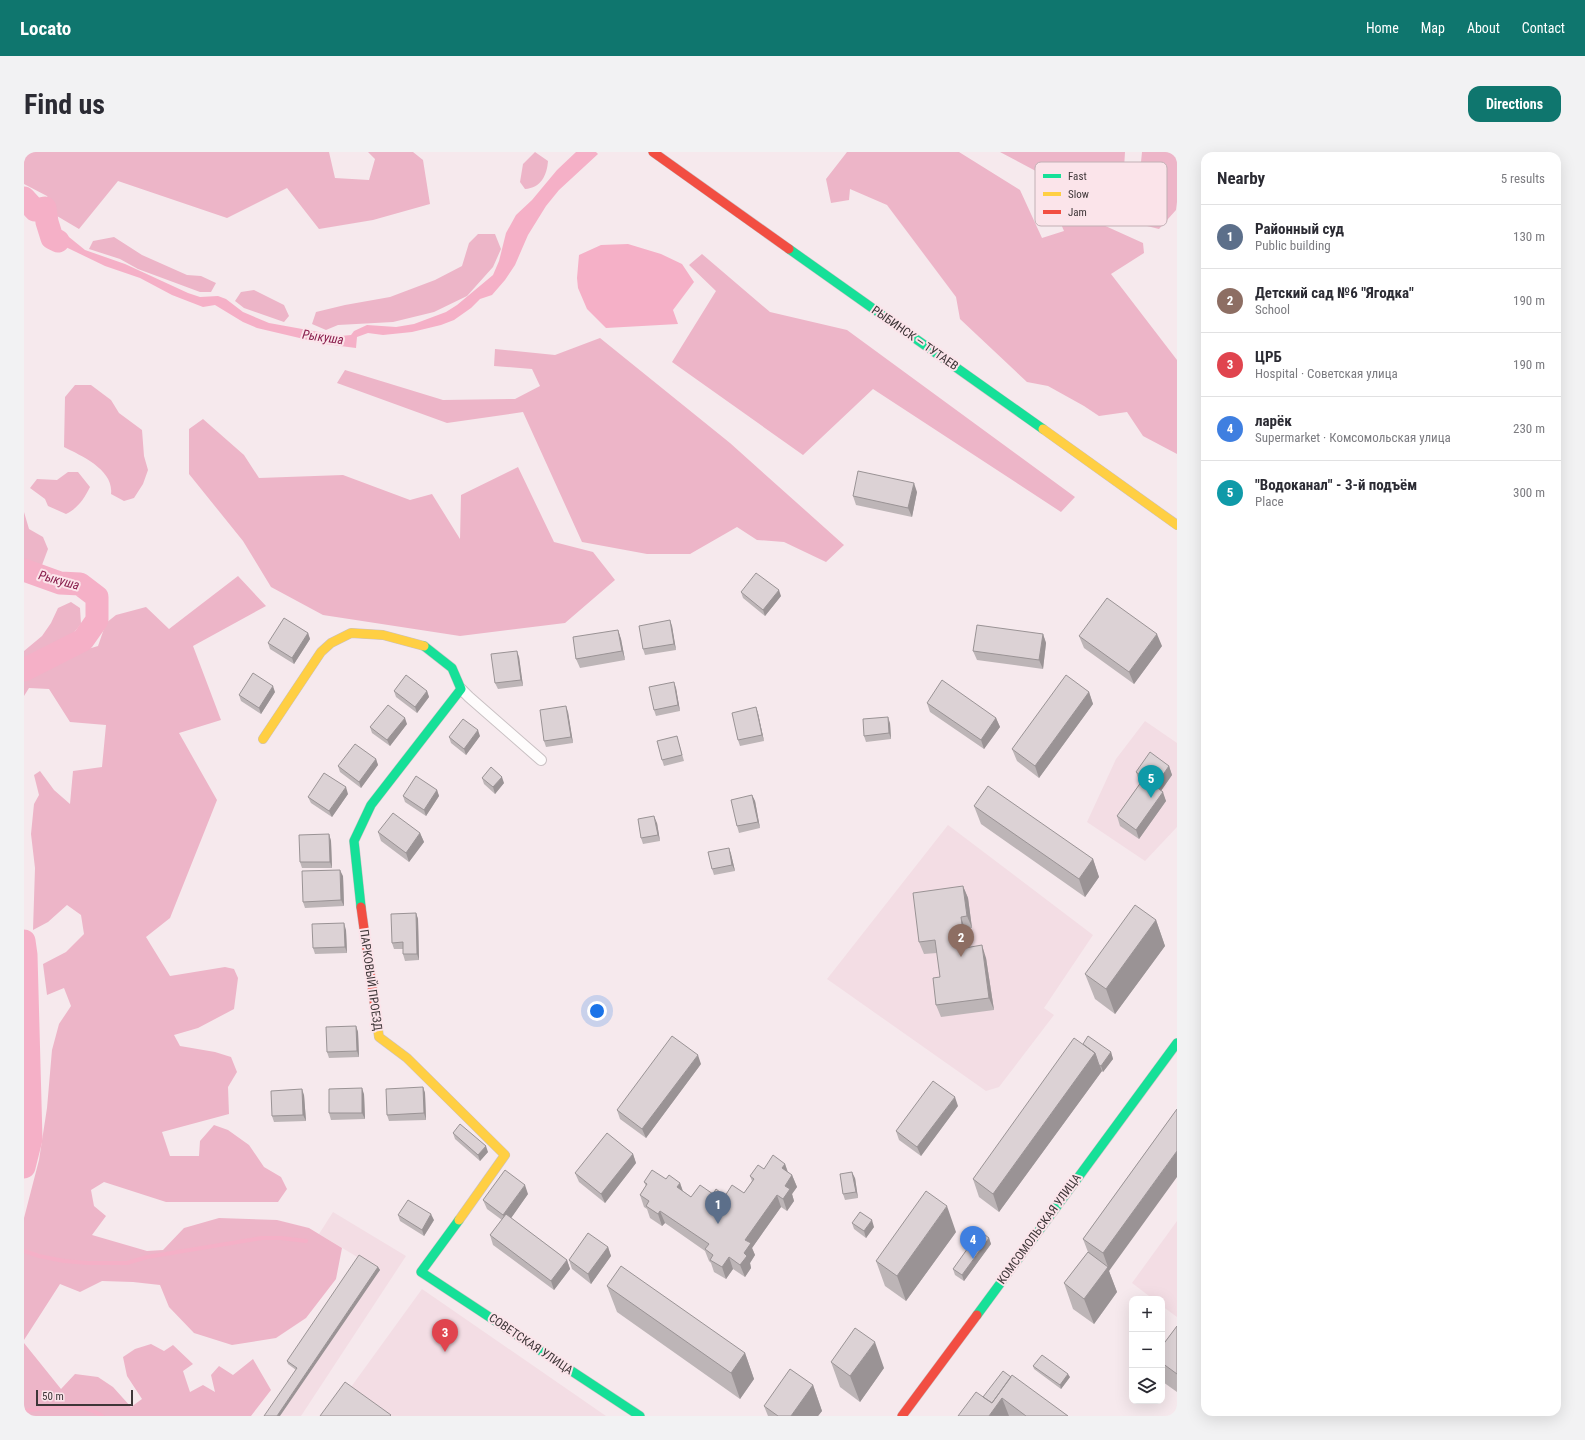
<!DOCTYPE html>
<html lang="en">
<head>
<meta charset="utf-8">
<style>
  body { margin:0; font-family:"Roboto Condensed",sans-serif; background:#f2f2f3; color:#2b2b33 }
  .controls { position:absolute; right:12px; bottom:12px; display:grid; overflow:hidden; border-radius:8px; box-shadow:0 4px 16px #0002 }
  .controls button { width:36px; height:36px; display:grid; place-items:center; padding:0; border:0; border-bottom:1px solid #e1e1e2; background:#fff; color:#2b2b33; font:20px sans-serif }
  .scale { position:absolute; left:12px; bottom:10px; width:97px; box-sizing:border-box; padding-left:4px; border:2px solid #3e3638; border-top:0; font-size:11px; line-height:14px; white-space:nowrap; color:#3e3638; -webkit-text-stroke:3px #fbe4ea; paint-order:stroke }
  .you { position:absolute; left:573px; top:859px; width:14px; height:14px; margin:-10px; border:3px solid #fff; border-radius:50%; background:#1a73e8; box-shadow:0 0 0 6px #1a73e833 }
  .badge { display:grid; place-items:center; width:26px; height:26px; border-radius:50%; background:#0f766e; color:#fff; font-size:13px; font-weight:700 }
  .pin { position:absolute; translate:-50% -33px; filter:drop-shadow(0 1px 2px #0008) }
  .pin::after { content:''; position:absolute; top:21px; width:14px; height:12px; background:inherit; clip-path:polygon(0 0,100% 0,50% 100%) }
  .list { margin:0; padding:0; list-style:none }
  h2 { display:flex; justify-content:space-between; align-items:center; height:52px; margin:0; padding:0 16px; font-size:17px }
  h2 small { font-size:13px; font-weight:400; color:#7c7c81 }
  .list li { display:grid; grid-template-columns:26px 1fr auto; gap:12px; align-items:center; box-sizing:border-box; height:64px; padding:0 16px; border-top:1px solid #e1e1e2 }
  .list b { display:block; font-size:15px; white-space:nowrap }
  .list p { margin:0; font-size:13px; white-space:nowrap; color:#7c7c81 }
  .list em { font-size:13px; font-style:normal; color:#7c7c81 }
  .icon { flex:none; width:22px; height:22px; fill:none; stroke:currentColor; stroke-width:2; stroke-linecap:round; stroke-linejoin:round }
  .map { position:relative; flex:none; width:1153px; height:1264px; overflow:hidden; border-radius:12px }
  header { display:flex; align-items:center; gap:24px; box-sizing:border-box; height:56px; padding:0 20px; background:#0f766e; color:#fff }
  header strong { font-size:19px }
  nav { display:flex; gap:22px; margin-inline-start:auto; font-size:14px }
  .intro { display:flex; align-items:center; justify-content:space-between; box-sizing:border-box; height:96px; padding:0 24px }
  h1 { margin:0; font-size:28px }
  .button { padding:10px 18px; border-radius:12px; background:#0f766e; color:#fff; font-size:14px; font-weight:700 }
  main { display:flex; gap:24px; padding:0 24px }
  aside { flex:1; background:#fff; border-radius:12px; box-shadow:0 4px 16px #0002 }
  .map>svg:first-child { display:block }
</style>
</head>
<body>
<header>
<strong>Locato</strong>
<nav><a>Home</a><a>Map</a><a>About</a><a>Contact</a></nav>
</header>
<div class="intro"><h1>Find us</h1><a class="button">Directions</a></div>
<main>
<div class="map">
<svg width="1153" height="1264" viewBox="0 0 1153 1264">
  <rect width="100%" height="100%" fill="#f6e9ed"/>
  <path fill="#f3dde4" d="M1121 569 1153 591V675L1121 709 1063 670 1092 607Z
    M924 673 1069 783 1020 856 1030 863 975 935 962 939 803 827Z
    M309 1060 382 1104 277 1264H243L274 1220 335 1106 295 1082Z
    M1153 1069V1165L1138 1154V1147H1129L1108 1131Z
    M398 1137 582 1264H306Z"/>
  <path fill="#edb5c8" d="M0 0H305L311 26 345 28 351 7 344 0H389L399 8 406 52 349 68 295 77 263 36 203 66 94 29 55 77 33 64 23 44 0 32Z
    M511 0 524 9C523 23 517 36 501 37L496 30 499 12Z
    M823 0H935L996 38 1018 86 1040 79 1031 58 1035 53 1119 91 1120 101 1087 122 1153 208V302L1119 284 1103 260 1075 264 1060 254 1024 234 1003 230 936 167 932 145 863 53 826 37 825 48 807 51 802 27Z
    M976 0H1101L1098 51 1091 61Z
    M1118 0H1153V50L1152 58 1135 77 1111 71Z
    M454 82H471L477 97 469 115 443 144 410 160 369 170 314 173 302 178 288 172 292 160 321 153 366 145 411 128 438 114 445 91Z
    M90 85 118 103 163 123 177 124 192 131 187 140H176L114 117 96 107 65 97 69 89Z
    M678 102 746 160 823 178 1051 345 1037 360 849 237 779 303 648 210 692 139 665 113Z
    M230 138 260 153 265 164 260 170 220 156 211 149 217 140Z
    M576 186 706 291 820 393 802 410 760 390 733 388 713 375 666 402H623L558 390 499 260 423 271 313 231 321 218 419 248 491 247 516 234 508 217 470 214 471 197 531 203Z
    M51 233H67L87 248 95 261 118 278 120 304 124 318 119 332 110 346 100 349 87 342C90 318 58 304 40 295L41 245Z
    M179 267 220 303 235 326 319 323 386 348 408 342 436 387 437 343 494 315 530 390 569 400 591 428 541 471 436 484 299 463 247 435 219 389 165 322V277Z
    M44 320H54L66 335C60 347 54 356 42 362L24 354 21 347 6 336 13 327 33 328Z
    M0 360 5 377 19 385 24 397 18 413 2 411 0 410Z
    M214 424 242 454 169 494 197 568 155 581 193 648 146 766 122 785 146 824 201 815 210 817 214 826 210 857 174 876 150 883 156 894 191 900 207 905 213 920 204 935 205 962 138 980 146 1004H175L176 989 190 973 204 978 225 993 240 1015 257 1025 263 1037 254 1050H142L80 1030 67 1038 70 1054 82 1064 68 1083 123 1099 139 1098 160 1076 195 1066 253 1068 285 1076 318 1096 312 1127 282 1166 252 1186 208 1193 170 1181 145 1155 136 1133 109 1130 78 1129 56 1140 36 1132 0 1188V1066L15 1008 23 956 28 898 35 872 47 854 40 836 23 843 19 812 42 800 60 782 57 763 43 753 24 770 9 778 11 716 7 682 10 652 15 643 10 623 16 619 30 638 46 652 49 619 78 615 82 573 46 570 25 537 5 536 0 544V526L44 503 74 494 82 471 92 463 122 455 145 477Z
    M47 450 56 456 57 472 42 490 13 502 0 511V499L18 484 27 471 34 456Z
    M0 1191 37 1237 51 1222 74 1225 89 1235 107 1255 118 1247 103 1224 99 1205 111 1197 127 1192 140 1199 149 1193 169 1212 159 1219 166 1240 179 1233 191 1240 187 1223 195 1214 209 1223 229 1207 247 1238 227 1264H0Z"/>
  <path fill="#f5b0c7" d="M552 0H572L574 2 535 38 522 54 504 83 491 113 481 128 468 143 456 147 447 156 430 168 417 173 388 180 359 183 344 181 333 185 332 196 301 192 233 176 219 170 191 153 179 155 148 143 116 126 81 114 21 85 18 62 25 61 29 72 61 98 101 112 164 141 176 145 194 144 202 147 219 160 245 171 317 184 327 183 330 179 343 173 372 175 390 172 422 160 433 153 469 123 475 109 482 81 492 63 508 48 533 18Z
    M604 92 637 102 658 112 670 130 649 158 654 172 582 176 563 157 554 136 553 126 555 103 577 93Z"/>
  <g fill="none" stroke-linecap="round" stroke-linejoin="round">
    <path stroke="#f5b0c7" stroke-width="4" d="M0 1099 15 1104 40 1109 64 1111H103L123 1105 238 1086H257L282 1089
      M0 1259C27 1256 53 1247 78 1264"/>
    <path stroke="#f5b0c7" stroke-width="23" d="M0 46 11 58 21 56 23 70 28 86 34 89
      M0 418 36 431 56 432 73 445V468L59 488 0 518
      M0 789 2 803 7 987 0 1015"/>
    <defs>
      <path id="street" d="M437 537 445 545 517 608"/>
      <path id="fast" d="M765 97 1019 277
        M337 755 330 689 347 653 437 537 428 516 400 494
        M435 1068 397 1120 616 1264
        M953 1163 1153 891"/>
      <path id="slow" d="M1019 277 1153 373
        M239 587 297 500 307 491 327 481 359 483 400 494
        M352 863 355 885 383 906 481 1003 435 1068"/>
      <path id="jam" d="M629 0 765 97
        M337 755 352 863
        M878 1264 953 1163"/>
    </defs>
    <use href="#street" stroke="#c9c0c3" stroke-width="12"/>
    <use href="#fast" stroke="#c9c0c3" stroke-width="10"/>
    <use href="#slow" stroke="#c9c0c3" stroke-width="10"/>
    <use href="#jam" stroke="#c9c0c3" stroke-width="10"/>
    <use href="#street" stroke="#fefcfc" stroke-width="10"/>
    <use href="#fast" stroke="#16e098" stroke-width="9"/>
    <use href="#slow" stroke="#ffcf43" stroke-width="9"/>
    <use href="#jam" stroke="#f24e42" stroke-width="9"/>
  </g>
  <path fill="#bdb5b7" d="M893 340 888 365 832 353 829 344Z
    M717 440 757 444 741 464 719 446Z
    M648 474 652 498 621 503 619 497Z
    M594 478 597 487 601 508 556 516 552 507Z
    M284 481 286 487 270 512 246 497 244 491Z
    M1019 482 1022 491 1019 517 953 508 949 499Z
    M1055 484 1138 494 1110 532 1060 496Z
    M495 505 499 534 474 537 471 531Z
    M652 536 656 559 632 564 630 558Z
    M370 539H403L405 545 393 561 372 545Z
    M251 540 237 562 217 549 215 543Z
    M1065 540 1069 552 1015 626 993 609 988 597Z
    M903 551 972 566 976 575 960 597 906 560Z
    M732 555 734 561 740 589 716 594 714 588Z
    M544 560 549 591 522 595 520 589Z
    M866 571 867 587 842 590 840 584Z
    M383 572 366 594 348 581 346 575Z
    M456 584 442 603 427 591 425 585Z
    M655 591 660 609 640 614 638 608Z
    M352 607 354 613 337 636 316 620 314 614Z
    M1145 614 1148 623 1137 639 1142 649 1115 687 1096 674 1093 664 1117 630 1115 629 1112 620Z
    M458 626 480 631 471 642 460 632Z
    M413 638 415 644 402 664 381 650 379 644Z
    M324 642 308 665 287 651 284 645Z
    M728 643 731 649 736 676 715 681 713 674Z
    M950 654 1069 707 1075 725 1061 745 957 672Z
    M633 671 636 689 619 692 617 686Z
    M354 680 396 681 400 690 385 710 357 689Z
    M305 682 307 689 308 716H278L276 710Z
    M705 696 707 702 711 719 690 723 688 717Z
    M319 724 320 754 281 756 279 750Z
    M939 734 944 746 948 776 941 777 944 795 962 806 970 858 917 865 912 853 916 825 913 801 900 802 895 790Z
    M392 761 394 767 395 808 381 809 379 802V797H370L368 791Z
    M1132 768 1141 794 1091 862 1071 847 1061 822Z
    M322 778 323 801 291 802 289 796Z
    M332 874 334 880 335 905 305 906 303 900Z
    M1059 892 1087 900 1089 907 1079 920 1078 919 975 1060 955 1045 949 1027Z
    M677 912 622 986 596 967 593 958Z
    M399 935 401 941 402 968 365 969 363 963Z
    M340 942 341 967 307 968 305 961Z
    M280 943 282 969 250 970 248 964Z
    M934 954 897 1004 875 988 872 979Z
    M1153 957 1085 1119 1093 1140 1070 1172 1049 1157 1040 1131 1064 1100 1059 1087Z
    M429 981 464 1000 456 1009 431 987Z
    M609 1002 612 1011 581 1051 555 1030 551 1021Z
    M761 1012 764 1020 768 1023 773 1035 768 1042 770 1049 763 1059 757 1055 728 1096 731 1103 726 1111 727 1116 721 1125 709 1117 702 1127 690 1120 687 1111 685 1109 681 1099 641 1071 638 1074 626 1066 623 1057 620 1055 616 1043 622 1034 620 1030 642 1027 656 1031 659 1039 667 1045 701 1044 720 1041 728 1029 726 1024 740 1017Z
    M831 1026 834 1046 821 1048 819 1042Z
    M504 1042 487 1066 543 1108 546 1117 530 1138 469 1093 466 1083 478 1068 463 1057 459 1048Z
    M374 1063 410 1068 400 1084 376 1069Z
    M828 1071 850 1075 842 1086 830 1077Z
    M932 1080 882 1149 861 1134 852 1109Z
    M965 1086 967 1092 940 1129 931 1123 929 1117Z
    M584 1095 587 1104 567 1132 548 1117 545 1108Z
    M354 1115 356 1118 272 1218 264 1212 263 1209Z
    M583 1134 721 1201 730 1227 716 1247 593 1160Z
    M1153 1174V1240L1139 1230 1138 1227V1194Z
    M807 1210 860 1216 836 1250 816 1235Z
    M1009 1214 1046 1225 1037 1237 1010 1217Z
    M987 1225 1044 1264H934Z
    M789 1233 798 1259 794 1264H744L740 1254Z"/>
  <path fill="#9a9395" d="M890 331 893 340 888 365 884 356Z
    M755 438 757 444 741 464 739 458Z
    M646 468 648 474 652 498 650 492Z
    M594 478 597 487 601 508 598 499Z
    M284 481 286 487 270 512 268 506Z
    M1019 482 1022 491 1019 517 1015 508Z
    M1133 482 1138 494 1110 532 1105 520Z
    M493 499 495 505 499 534 497 528Z
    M650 530 652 536 656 559 654 553Z
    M249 534 251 540 237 562 235 556Z
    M403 539 405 545 393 561 391 555Z
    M1065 540 1069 552 1015 626 1011 614Z
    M542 554 544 560 549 591 547 585Z
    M732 555 734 561 740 589 738 583Z
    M864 565 866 571 867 587 865 581Z
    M381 566 383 572 366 594 363 588Z
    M972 566 976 575 960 597 957 588Z
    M454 578 456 584 442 603 440 597Z
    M352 607 354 613 337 636 335 630Z
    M1145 614 1148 623 1134 643 1131 634Z
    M478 625 480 631 471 642 469 635Z
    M322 635 324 642 308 665 305 659Z
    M413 638 415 644 402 664 400 658Z
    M1139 640 1142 649 1115 687 1112 678Z
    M728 643 731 649 736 676 734 670Z
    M630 664 633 671 636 689 634 683Z
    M396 681 400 690 385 710 382 701Z
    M305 682 307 689 308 716 306 710Z
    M705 696 707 702 711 719 708 713Z
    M1069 707 1075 725 1061 745 1055 727Z
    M316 718 319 724 320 754 317 748Z
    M939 734 944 746 948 776 943 764Z
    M392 761 394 767 395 808 393 802Z
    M937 765 941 777 946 808 941 796Z
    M1132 768 1141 794 1091 862 1082 837Z
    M320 771 322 778 323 801 321 795Z
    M958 793 962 806 970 858 965 846Z
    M332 874 334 880 335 905 333 899Z
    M1087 900 1089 907 1079 920 1077 914Z
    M1071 901 1078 919 975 1060 969 1042Z
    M674 903 677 912 622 986 618 977Z
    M399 935 401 941 402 968 400 961Z
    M338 936 340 942 341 967 338 961Z
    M278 937 280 943 282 969 279 963Z
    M931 945 934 954 897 1004 893 995Z
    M462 994 464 1000 456 1009 454 1003Z
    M1153 999V1025L1085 1119 1093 1140 1070 1172 1060 1147 1084 1115 1079 1101Z
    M609 1002 612 1011 581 1051 577 1042Z
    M761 1012 765 1024 758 1016Z
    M828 1020 831 1026 834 1046 832 1040Z
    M768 1023 773 1035 768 1042 770 1049 763 1059 759 1047 761 1034Z
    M656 1031 660 1043 653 1035Z
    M501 1033 504 1042 483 1072 479 1063Z
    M753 1043 757 1055 728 1096 731 1103 726 1111 727 1116 721 1125 716 1113 721 1088Z
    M923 1054 932 1080 882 1149 873 1124Z
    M636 1059 641 1071 638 1074 634 1062Z
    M407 1062 410 1068 400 1084 398 1078Z
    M848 1068 850 1075 842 1086 840 1079Z
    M965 1086 967 1092 940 1129 938 1123Z
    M584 1095 587 1104 567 1132 564 1122Z
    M705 1105 709 1117 702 1127 698 1115Z
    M543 1108 546 1117 530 1138 527 1129Z
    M354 1115 356 1118 256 1264H253Z
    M851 1190 860 1216 836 1250 826 1224Z
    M721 1201 730 1227 716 1247 707 1221Z
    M1044 1222 1046 1225 1037 1237 1036 1233Z
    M789 1233 798 1259 794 1264H767Z
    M978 1246 985 1264H965Z"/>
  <path fill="#dcd2d5" stroke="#9a9395" d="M834 319 890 331 884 356 829 344Z
    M732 421 755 438 739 458 717 440Z
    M1083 446 1133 482 1105 520 1055 484Z
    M260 466 284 481 268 506 244 491Z
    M646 468 650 492 619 497 615 474Z
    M953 473 1019 482 1015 508 949 499Z
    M594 478 598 499 552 507 549 485Z
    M493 499 497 528 471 531 467 502Z
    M229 521 249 534 235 556 215 543Z
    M382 523 403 539 391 555 370 539Z
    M1042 523 1065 540 1011 614 988 597Z
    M918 528 972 566 957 588 903 551Z
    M650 530 654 553 630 558 625 535Z
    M364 553 381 566 363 588 346 575Z
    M542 554 547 585 520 589 516 558Z
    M732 555 738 583 714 588 708 561Z
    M864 565 865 581 840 584 839 567Z
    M439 567 454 578 440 597 425 585Z
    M653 584 658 603 638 608 633 589Z
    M331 592 352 607 335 630 314 614Z
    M1126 600 1145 614 1131 634 1139 640 1112 678 1093 664 1120 626 1112 620Z
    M467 615 478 625 469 635 458 626Z
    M300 621 322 635 305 659 284 645Z
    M392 624 413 638 400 658 379 644Z
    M964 634 1069 707 1055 727 950 654Z
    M728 643 734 670 713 674 707 648Z
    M369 661 396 681 382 701 354 680Z
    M630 664 634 683 617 686 614 667Z
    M305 682 306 710H276L275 683Z
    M705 696 708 713 688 717 684 700Z
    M316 718 317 748 279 750 278 719Z
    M939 734 943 764 937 765 941 796 958 793 965 846 912 853 909 826 916 825 911 788 895 790 889 741Z
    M1111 753 1132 768 1082 837 1061 822Z
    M392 761 393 802H379V790L368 791 367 762Z
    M320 771 321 795 289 796 288 772Z
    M332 874 333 899 303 900 302 875Z
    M648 884 674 903 618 977 593 958Z
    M1064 884 1087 900 1077 914 1075 913 1071 901 1059 892Z
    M1050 886 1071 901 969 1042 949 1027Z
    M909 929 931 945 893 995 872 979Z
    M399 935 400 961 363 963 362 937Z
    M338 936V961H305V937Z
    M278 937 279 963 248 964 247 939Z
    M1153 957V999L1079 1101 1059 1087Z
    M436 972 462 994 454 1003 429 981Z
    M583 981 609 1002 577 1042 551 1021Z
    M749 1003 761 1012 758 1016 768 1023 761 1034 766 1037 759 1047 753 1043 721 1088 727 1091 720 1101 723 1104 716 1113 705 1105 698 1115 686 1108 689 1103 681 1097 685 1092 636 1059 634 1062 622 1054 625 1049 616 1043 623 1032 620 1030 628 1018 642 1027 645 1023 656 1031 653 1035 667 1045 676 1033 689 1042 692 1037 701 1044 708 1033 720 1041 730 1027 726 1024 734 1013 740 1017Z
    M481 1018 501 1033 479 1063 459 1048Z
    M828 1020 832 1040 819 1042 816 1022Z
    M902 1039 923 1054 873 1124 852 1109Z
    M384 1048 407 1062 398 1078 374 1063Z
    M836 1060 848 1068 840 1079 828 1071Z
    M482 1062 543 1108 527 1129 466 1083Z
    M956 1079 965 1086 938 1123 929 1117Z
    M564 1081 584 1095 564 1122 545 1108Z
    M1064 1100 1084 1115 1060 1147 1040 1131Z
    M335 1103 354 1115 253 1264H240L273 1216 263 1209Z
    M597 1114 721 1201 707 1221 583 1134Z
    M1153 1174V1222L1138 1211V1194Z
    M831 1176 851 1190 826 1224 807 1210Z
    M1018 1203 1044 1222 1036 1233 1009 1214Z
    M766 1217 789 1233 767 1264H754L740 1254Z
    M979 1219 987 1225 968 1251 959 1245Z
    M988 1223 1044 1264H1002L978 1246 965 1264H934L952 1240 968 1251Z
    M321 1230 367 1263 366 1264H296Z"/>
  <g text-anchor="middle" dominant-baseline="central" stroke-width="4" stroke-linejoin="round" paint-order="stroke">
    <g font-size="12" fill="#3e3638" stroke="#fbe4ea">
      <text transform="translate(891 186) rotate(35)">РЫБИНСК — ТУТАЕВ</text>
      <text transform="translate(347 828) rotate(82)">ПАРКОВЫЙ ПРОЕЗД</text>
      <text transform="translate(1015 1077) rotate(-54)">КОМСОМОЛЬСКАЯ УЛИЦА</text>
      <text transform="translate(507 1192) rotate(34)">СОВЕТСКАЯ УЛИЦА</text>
    </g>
    <g font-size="13" font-style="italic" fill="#8a204e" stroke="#fbe4ea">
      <text transform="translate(299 185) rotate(8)">Рыкуша</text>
      <text transform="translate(35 428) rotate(15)">Рыкуша</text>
    </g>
  </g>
  <rect x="1011" y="10" width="132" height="64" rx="6" fill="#fbe4ea" stroke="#c2b0b5" stroke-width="1"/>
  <rect x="1019" y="22" width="18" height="4" fill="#16e098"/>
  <rect x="1019" y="40" width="18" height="4" fill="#ffcf43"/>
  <rect x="1019" y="58" width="18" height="4" fill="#f24e42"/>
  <g font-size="11" fill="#3e3638">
    <text x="1044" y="28">Fast</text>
    <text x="1044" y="46">Slow</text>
    <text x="1044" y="64">Jam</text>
  </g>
</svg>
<div class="controls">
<button>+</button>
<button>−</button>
<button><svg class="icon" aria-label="layers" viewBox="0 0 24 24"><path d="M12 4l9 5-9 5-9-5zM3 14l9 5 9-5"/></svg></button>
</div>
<div class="scale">50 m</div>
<div class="you"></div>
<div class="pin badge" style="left:694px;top:1072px;background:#5c6f8a">1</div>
<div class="pin badge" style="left:937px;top:805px;background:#8d6e63">2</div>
<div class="pin badge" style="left:421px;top:1200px;background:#e0444e">3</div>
<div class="pin badge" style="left:949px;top:1107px;background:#3f7fe0">4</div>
<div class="pin badge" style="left:1127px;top:646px;background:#0f9aa8">5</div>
</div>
<aside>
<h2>Nearby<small>5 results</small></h2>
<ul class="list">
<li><span class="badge" style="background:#5c6f8a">1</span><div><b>Районный суд</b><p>Public building</p></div><em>130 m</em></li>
<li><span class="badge" style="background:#8d6e63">2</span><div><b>Детский сад №6 &quot;Ягодка&quot;</b><p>School</p></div><em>190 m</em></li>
<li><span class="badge" style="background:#e0444e">3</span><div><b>ЦРБ</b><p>Hospital · Советская улица</p></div><em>190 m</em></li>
<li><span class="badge" style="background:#3f7fe0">4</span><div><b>ларёк</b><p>Supermarket · Комсомольская улица</p></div><em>230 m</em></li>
<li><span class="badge" style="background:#0f9aa8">5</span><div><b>&quot;Водоканал&quot; - 3-й подъём</b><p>Place</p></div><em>300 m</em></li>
</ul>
</aside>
</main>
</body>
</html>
